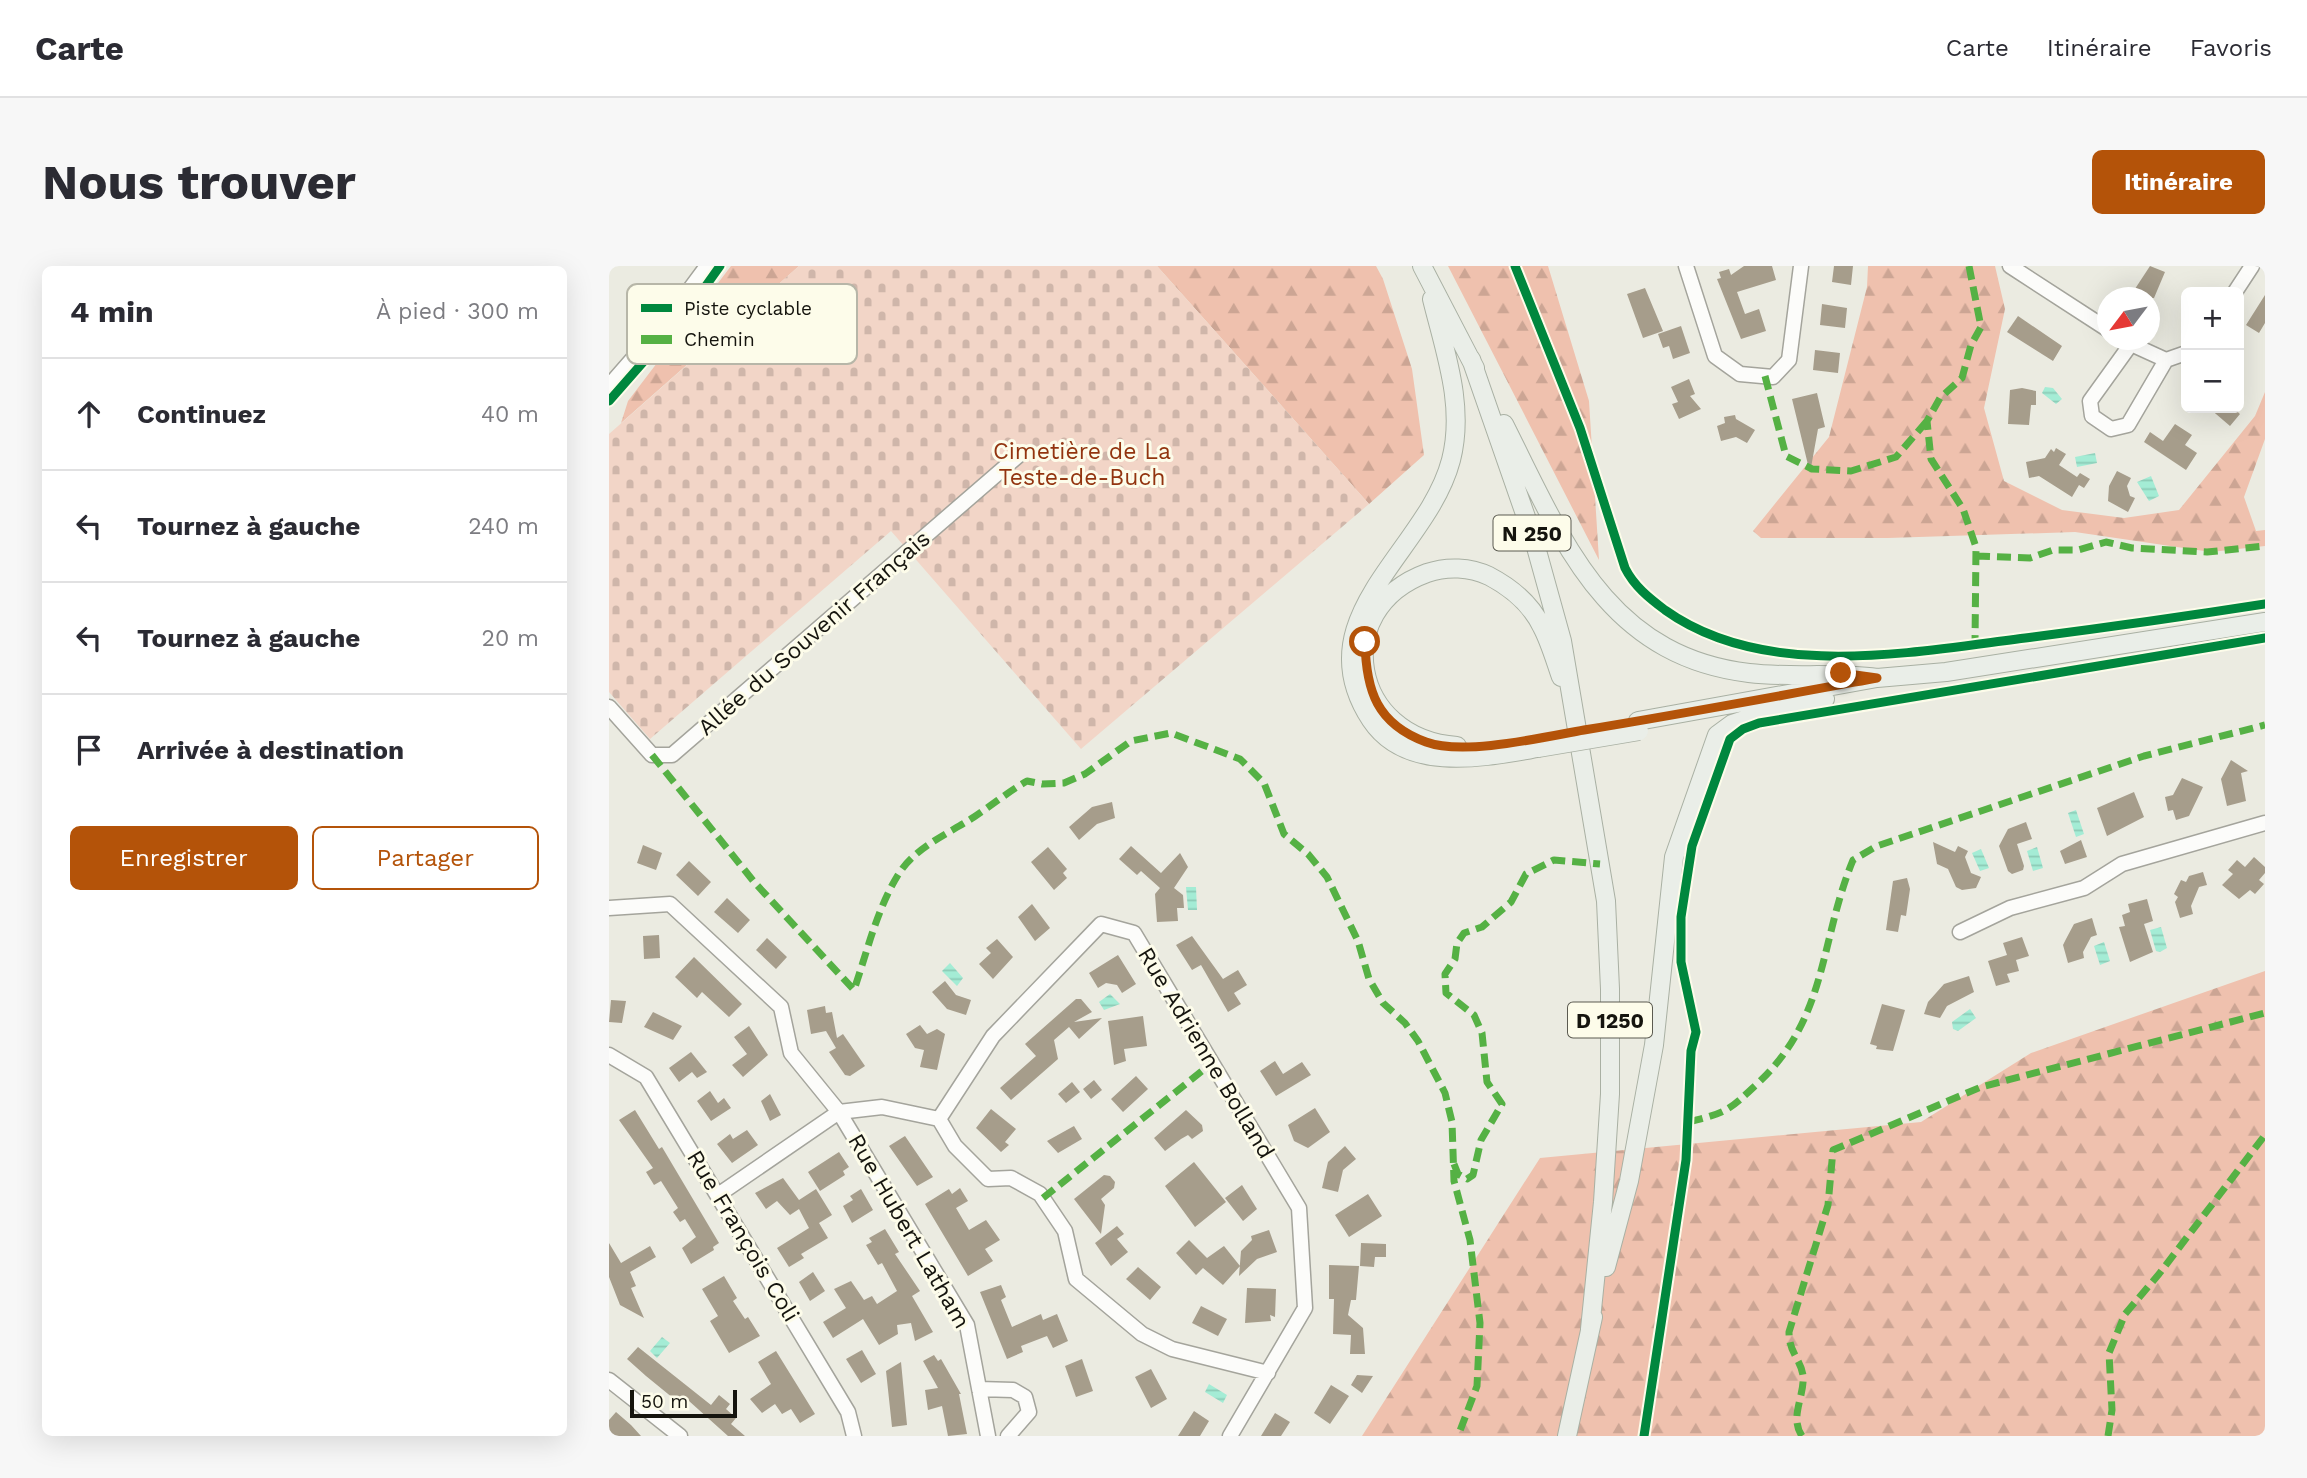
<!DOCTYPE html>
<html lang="fr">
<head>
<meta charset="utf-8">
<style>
  body { margin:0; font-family:"Work Sans",sans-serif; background:#f7f7f7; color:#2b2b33 }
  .controls { position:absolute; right:21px; top:21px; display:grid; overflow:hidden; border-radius:10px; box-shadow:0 7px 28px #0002 }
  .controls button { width:63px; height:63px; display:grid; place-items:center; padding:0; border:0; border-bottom:2px solid #e1e1e2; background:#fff; color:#2b2b33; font:35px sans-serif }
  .compass { position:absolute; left:1488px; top:21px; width:63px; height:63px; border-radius:50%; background:#fff; box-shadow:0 7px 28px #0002; rotate:238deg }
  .scale { position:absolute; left:21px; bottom:18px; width:107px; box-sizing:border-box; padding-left:7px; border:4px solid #15140e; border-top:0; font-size:19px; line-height:24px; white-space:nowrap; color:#15140e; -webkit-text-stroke:5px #fdfcea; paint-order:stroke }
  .stop { position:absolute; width:21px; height:21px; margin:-16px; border:5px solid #b45309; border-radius:50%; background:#fff }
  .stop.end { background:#b45309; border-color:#fff; box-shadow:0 2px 7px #0008 }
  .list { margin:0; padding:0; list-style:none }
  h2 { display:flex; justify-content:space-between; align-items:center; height:91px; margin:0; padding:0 28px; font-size:30px }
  h2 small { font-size:23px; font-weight:400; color:#7c7c81 }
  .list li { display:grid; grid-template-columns:46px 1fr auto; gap:21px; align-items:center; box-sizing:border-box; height:112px; padding:0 28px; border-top:2px solid #e1e1e2 }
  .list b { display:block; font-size:26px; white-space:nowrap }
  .list em { font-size:23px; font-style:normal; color:#7c7c81 }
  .actions { display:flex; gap:14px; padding:21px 28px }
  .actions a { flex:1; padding:16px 0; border:2px solid #b45309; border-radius:10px; text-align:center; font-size:24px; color:#b45309 }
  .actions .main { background:#b45309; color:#fff }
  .icon { flex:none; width:38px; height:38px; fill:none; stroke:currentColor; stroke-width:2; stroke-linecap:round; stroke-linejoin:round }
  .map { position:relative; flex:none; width:1656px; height:1170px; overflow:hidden; border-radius:10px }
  header { display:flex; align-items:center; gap:42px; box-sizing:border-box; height:98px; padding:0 35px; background:#fff; border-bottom:2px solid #e1e1e2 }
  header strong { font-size:33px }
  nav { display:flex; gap:38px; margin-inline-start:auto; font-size:24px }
  .intro { display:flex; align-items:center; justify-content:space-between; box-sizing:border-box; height:168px; padding:0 42px }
  h1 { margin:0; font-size:49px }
  .button { padding:18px 32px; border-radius:10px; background:#b45309; color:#fff; font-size:24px; font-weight:700 }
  main { display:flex; gap:42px; padding:0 42px }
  aside { flex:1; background:#fff; border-radius:10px; box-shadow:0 7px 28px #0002 }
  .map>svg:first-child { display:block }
</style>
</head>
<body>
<header>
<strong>Carte</strong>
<nav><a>Carte</a><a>Itinéraire</a><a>Favoris</a></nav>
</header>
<div class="intro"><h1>Nous trouver</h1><a class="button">Itinéraire</a></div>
<main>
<aside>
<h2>4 min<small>À pied · 300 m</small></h2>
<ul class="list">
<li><svg class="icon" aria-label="ahead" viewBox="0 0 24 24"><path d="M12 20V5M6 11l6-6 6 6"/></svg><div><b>Continuez</b></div><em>40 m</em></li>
<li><svg class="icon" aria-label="left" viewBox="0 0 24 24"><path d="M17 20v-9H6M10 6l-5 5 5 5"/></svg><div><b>Tournez à gauche</b></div><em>240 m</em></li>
<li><svg class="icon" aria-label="left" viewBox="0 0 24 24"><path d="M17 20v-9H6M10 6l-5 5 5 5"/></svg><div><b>Tournez à gauche</b></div><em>20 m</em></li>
<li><svg class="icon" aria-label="arrive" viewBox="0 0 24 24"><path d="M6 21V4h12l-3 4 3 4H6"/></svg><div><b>Arrivée à destination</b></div></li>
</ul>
<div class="actions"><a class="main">Enregistrer</a><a>Partager</a></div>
</aside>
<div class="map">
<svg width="1656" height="1170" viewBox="0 0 1656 1170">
  <defs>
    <pattern id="forest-firs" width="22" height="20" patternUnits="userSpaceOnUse" patternTransform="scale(1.75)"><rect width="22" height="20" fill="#efc1ae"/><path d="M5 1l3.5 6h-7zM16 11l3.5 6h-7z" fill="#cca594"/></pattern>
    <pattern id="cemetery-stones" width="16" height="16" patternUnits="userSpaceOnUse" patternTransform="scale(1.75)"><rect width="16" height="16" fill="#f2d5c7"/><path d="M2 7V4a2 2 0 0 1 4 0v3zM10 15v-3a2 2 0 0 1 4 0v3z" fill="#cfb6aa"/></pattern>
    <pattern id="water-rules" width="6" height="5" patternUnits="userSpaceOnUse" patternTransform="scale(1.75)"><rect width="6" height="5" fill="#a4ecd5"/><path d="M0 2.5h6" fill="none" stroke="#8ccab6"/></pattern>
  </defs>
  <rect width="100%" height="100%" fill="#ebebe1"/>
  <path fill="url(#forest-firs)" d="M122 0H190L12 157 19 135Z
    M548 0H767L774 13 803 103 815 189 760 238Z
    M839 0H939L980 135 990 294Z
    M1259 0H1386L1396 43 1375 142 1395 215 1453 244 1515 252 1570 244 1646 150 1656 126V173L1635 231 1647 265 1656 264V280L1602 286 1466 266 1279 272H1152L1144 265 1220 171 1258 21Z
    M1656 705V1170H753L931 892 1312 856 1422 787Z"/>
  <path fill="url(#cemetery-stones)" d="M190 0H548L760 238 472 483 282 265 41 473 0 426V168Z"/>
  <path fill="url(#water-rules)" d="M1436 121 1444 122 1453 133 1447 138 1433 127Z
    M1486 187 1488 197 1468 201 1466 191Z
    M1542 210 1550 230 1540 235 1528 216Z
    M1467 544 1475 568 1467 571 1459 547Z
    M1428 581 1434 602 1424 605 1418 585Z
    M1372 583 1380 602 1371 605 1363 587Z
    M577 621H587L588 644H579Z
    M1552 661 1558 682 1551 686 1547 685 1541 664Z
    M1495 676 1501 695 1491 699 1485 680Z
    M341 697 354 712 348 720 333 705Z
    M501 728 511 738 495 744 490 736Z
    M1361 743 1367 752 1349 765 1344 763 1343 756Z
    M53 1071 61 1077 48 1092 41 1085Z
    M600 1118 618 1129 614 1137 596 1126Z"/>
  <path fill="#a69d8b" d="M1135 0H1163L1167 14 1128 26 1136 48 1150 43 1157 65 1132 73 1108 13 1112 12 1110 6 1120 3 1122 9Z
    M1225 0H1244L1242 19 1223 16Z
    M1541 0 1556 6 1545 32H1520Z
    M1036 22 1054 65 1034 72 1018 28Z
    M1656 29V57L1650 67 1637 59Z
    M1213 38 1238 42 1236 62 1211 59Z
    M1409 50 1453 80 1444 95 1398 66Z
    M1072 60 1081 87 1064 93 1060 80 1054 82 1049 68Z
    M1206 84 1231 87 1229 107 1204 104Z
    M1080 113 1086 128 1081 130 1092 143 1070 153 1063 138 1069 136 1062 121Z
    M1413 122 1427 125V139H1422L1420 159 1399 158 1401 124Z
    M1208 127 1216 161 1209 163 1201 207 1183 133Z
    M1600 142H1624L1631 148 1621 160Z
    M1126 149 1127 153 1146 164 1138 177 1127 171 1112 175 1108 160 1116 157 1115 151Z
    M1566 158 1583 169 1576 179 1588 187 1577 204 1535 176 1541 166 1554 175Z
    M1447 182 1457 188 1450 199 1468 211 1471 207 1481 213 1475 222 1470 219 1463 231 1430 210 1420 212 1417 196 1436 192 1442 183 1445 186Z
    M1508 205 1522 212 1518 220 1521 230 1526 232 1519 246 1499 235 1500 220Z
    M1622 494 1639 505 1632 507 1637 535 1618 540 1612 513Z
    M1573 512 1594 521 1580 550 1567 554 1564 544 1559 545 1556 531 1564 529Z
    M1525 526 1535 551 1498 570 1488 542Z
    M503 536 506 552 488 558 470 574 460 561 483 541Z
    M1417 556 1423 573 1408 578 1415 600 1414 604 1403 608 1399 605 1390 580 1399 563Z
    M1472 574 1478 591 1456 598 1451 585Z
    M1324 576 1346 586 1349 580 1359 585 1356 591 1362 607 1372 611 1367 622 1353 624 1347 621 1339 603 1328 598Z
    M34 579 53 587 47 604 28 597Z
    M522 580 552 607 571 587 579 601 565 622 574 629 575 642H568L569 655 548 656 546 628 551 622 532 605 528 609 510 593Z
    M439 581 458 603 454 607 458 612 445 624 422 596Z
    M1645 591 1656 601V607L1650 614 1655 618 1646 628 1641 624 1630 633 1613 619 1624 608 1619 604 1628 594 1636 601Z
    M80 595 102 616 89 630 67 609Z
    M1594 606 1598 619 1590 621 1582 640 1584 648 1571 652 1566 636 1569 631 1565 628 1572 614 1577 616 1580 610Z
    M1298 612 1301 623 1297 650 1292 649 1289 666 1277 664 1284 615Z
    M118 632 141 654 129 667 105 646Z
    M1538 633 1544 655 1535 658 1544 686 1521 696 1510 661 1516 660 1513 649 1521 646 1519 638Z
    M423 638 441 662 426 675 409 651Z
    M1483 652 1488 669 1482 671 1474 686 1475 692 1459 697 1454 679 1457 673 1465 658Z
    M50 669 51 692 35 693 34 670Z
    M583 670 614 713 629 704 638 719 625 727 632 738 619 746 592 699 583 704 567 679Z
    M1413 671 1420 690 1407 694 1410 705 1398 708 1401 716 1387 720 1379 695 1398 689 1394 677Z
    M158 672 178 691 167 703 147 684Z
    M388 673 404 691 384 713 370 698 382 687 377 682Z
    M509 689 527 718 513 727 508 719 497 717 489 722 480 707Z
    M85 691 133 738 120 751 93 726 88 732 66 711Z
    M1360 710 1365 726 1338 740 1331 752 1315 748 1319 736 1335 718Z
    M336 715 347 729 362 734 357 749 338 743 323 726Z
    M467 733H472L483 746 465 756 493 752 470 773 460 761 445 774 449 793 402 834 391 822 427 790 416 778Z
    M2 734 17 735 13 757 0 756Z
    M1273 738 1296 744 1284 785 1267 783 1268 780 1261 778Z
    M216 740 217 747 223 746 228 772 234 768 256 800 241 810 236 809 220 786 227 782 217 765 202 768 198 744Z
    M44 746 73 760 64 774 35 761Z
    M534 750 538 780 515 783 517 795 505 799 499 755Z
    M311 759 318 768 328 763 336 768 328 804 311 801 315 784 306 782 297 768Z
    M140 760 159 789 134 811 123 799 138 788 125 771Z
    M82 786 98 806 88 812 83 806 70 816 60 802Z
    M666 795 674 808 693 796 702 809 667 830 651 805Z
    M527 810 539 823 514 846 502 833Z
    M485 814 493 824 482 833 474 823Z
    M463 816 471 826 457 837 449 828Z
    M101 825 109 837 115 832 122 842 102 855 88 835Z
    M161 828 172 849 161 855 152 835Z
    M706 842 721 866 699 882 685 875 679 859Z
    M382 843 407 863 396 876 400 879 392 886 367 862Z
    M26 844 50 883 53 881 110 977 104 981 105 984 82 998 73 982 87 971 76 953 71 956 64 946 69 942 52 915 45 919 37 906 44 902 10 854Z
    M577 844 593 859 594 865 583 873 579 869 572 873 556 885 545 872Z
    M465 860 473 873 449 887 438 875Z
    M138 864 149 879 123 897 108 878 121 868 124 873Z
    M296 870 324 911 308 920 280 880Z
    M736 880 747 893 734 904 729 926 713 922 719 896Z
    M230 886 240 901 234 905 236 909 211 925 199 906Z
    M585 896 617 936 586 961 556 920Z
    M495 909 501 910 506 916 505 922 492 933 496 939 492 968 465 933Z
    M174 912 190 934 207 923 223 949 210 957 219 972 192 988 195 992 180 1001 168 982 200 962 190 943 181 949 168 935 157 943 146 927Z
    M633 919 648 943 634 955 616 932Z
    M351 922 359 935 347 942 360 964 377 954 391 974 376 983 384 995 359 1010 316 938 340 923 343 928Z
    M252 923 264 944 243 957 234 940 244 934 241 930Z
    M759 928 773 950 740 971 726 949Z
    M508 960 515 968 508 973 519 986 502 1000 486 977Z
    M276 963 290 986 286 988 311 1025 303 1030 324 1066 306 1075 302 1057 288 1059 289 1068 270 1079 254 1053 224 1072 214 1056 237 1042 225 1023 242 1015 255 1034 263 1030 268 1038 288 1025 273 997 269 999 257 979 263 976 260 972Z
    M660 964 668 986 648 993 630 1010 632 985 643 974 642 970Z
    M580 974 598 992 615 980 631 1000 614 1019 594 1002 587 1009 567 987Z
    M0 977 12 997 41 980 47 991 21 1006 27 1020 22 1022 35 1052 11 1039 0 1011Z
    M752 977 777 978V991H766L765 1001 751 1000Z
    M720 999 750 1000 747 1034H742L739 1049 754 1062 756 1088H741L742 1069 724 1068 725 1033H720Z
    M529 1001 552 1021 541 1034 517 1013Z
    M204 1006 216 1025 201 1035 190 1016Z
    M115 1010 128 1032 124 1035 136 1053 139 1051 151 1070 120 1087 101 1055 109 1050 93 1023Z
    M392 1019 397 1031 392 1034 403 1061 432 1048 434 1054 448 1048 459 1075 444 1082 438 1070 412 1080 414 1086 398 1093 371 1026Z
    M638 1022 667 1023 666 1051 661 1049 662 1055 636 1057Z
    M592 1040 618 1053 609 1070 583 1057Z
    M29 1081 102 1139 110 1129 121 1138 117 1143 127 1152 122 1158 136 1170H119L80 1135 75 1141 37 1110 18 1093Z
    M253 1084 267 1108 252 1117 237 1093Z
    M167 1085 206 1148 191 1157 182 1143 173 1148 166 1138 153 1147 141 1133 162 1118 149 1096Z
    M325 1089 329 1095 332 1093 352 1128H350L358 1168 339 1170 333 1140 319 1144 316 1124 329 1122 314 1095Z
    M473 1093 484 1125 467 1131 456 1100Z
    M292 1096 298 1159 283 1161 277 1105Z
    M542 1103 558 1133 542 1142 526 1111Z
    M748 1109 764 1110 753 1127 742 1119Z
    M722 1119 740 1130 721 1158 705 1147Z
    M585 1145 600 1155 591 1170H569Z
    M7 1146 22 1159 32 1170H0V1154Z
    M666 1147 681 1156 672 1170H652Z"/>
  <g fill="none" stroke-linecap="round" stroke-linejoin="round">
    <defs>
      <path id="minor" d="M1077 0 1106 90 1131 108 1164 111 1180 94 1192 0
        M1401 0 1498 63
        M1626 26 1643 0
        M1514 74 1522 78 1481 135 1483 150 1502 163 1519 159 1557 94 1577 87
        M1522 78 1557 94
        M0 120 61 50 98 0
        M0 441 43 489H63L410 189
        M0 642 61 638 172 741 182 787 230 846 109 929
        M1351 666 1401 642 1475 622 1513 598 1656 557
        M0 789 37 811 239 1146 245 1170
        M330 853 384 770 492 658 525 667 690 942 696 1042 621 1170
        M0 1114 71 1170
        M370 1123 404 1124 416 1131 420 1146 399 1170
        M379 1170 358 1059 230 846 273 841 330 853 346 880 379 913 402 912 431 928 456 965 467 1013 533 1068 563 1083 659 1107"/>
      <path id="major" d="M813 0 866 102
        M823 33C836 86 856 140 842 194 818 286 694 351 762 454 798 508 876 491 929 482
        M862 93 925 274 953 375 997 635 1001 723V828L994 936 981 1063
        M895 158C952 271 996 390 1140 407 1183 412 1225 406 1268 412
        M1148 448 1216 433
        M1029 455 1268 412 1337 406 1656 356
        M848 480C742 473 719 343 818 307 838 300 861 301 880 310 901 321 922 338 933 361 941 376 946 394 952 411
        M997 1001 1020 915 1045 779 1065 591 1108 469 1123 458 1159 446
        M958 1170 984 1051"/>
    </defs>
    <use href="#minor" stroke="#a4a49c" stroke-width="17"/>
    <use href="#major" stroke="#a9b0a3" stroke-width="20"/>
    <use href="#minor" stroke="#fcfcfa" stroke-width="14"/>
    <use href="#major" stroke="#eaeee8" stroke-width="18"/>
    <defs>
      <path id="major-bridge" d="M929 482 1030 465"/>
    </defs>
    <use href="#major-bridge" stroke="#a9b0a3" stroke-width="20" stroke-linecap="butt"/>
    <use href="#major-bridge" stroke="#eaeee8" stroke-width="18"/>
    <path stroke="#55b144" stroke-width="7" stroke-dasharray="14 7" stroke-linecap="butt" d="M1360 0 1372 61 1362 79 1353 112 1331 132 1318 155 1322 193 1354 243 1367 281 1366 378
      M1156 110 1177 190 1203 203 1242 205 1287 191 1318 155
      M1367 290 1421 292 1444 284H1469L1497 276 1523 282 1598 286 1656 280
      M43 489 146 617 245 724C258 686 268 643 289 609 306 581 339 568 365 551 383 539 399 526 418 515L433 518 455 517 476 508 522 475 562 467 631 493 655 517 675 568 699 588 718 611 749 675 760 713 774 737 796 757 809 775 836 827 843 856 845 915 861 974 871 1057 868 1120 849 1170
      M1080 856C1119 846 1119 845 1148 818 1219 752 1210 677 1244 594L1268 580 1535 490 1656 459
      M845 898 849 908 858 913 864 909 872 874 893 838 878 816 873 767 865 749 837 727 836 708 846 693 848 677 855 667 873 661 902 636 917 608 945 594 991 598
      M434 932 603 797
      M1193 1170C1180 1151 1196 1130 1194 1109 1191 1092 1180 1087 1180 1066L1219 939 1224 884 1372 821 1656 747
      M1499 1170 1503 1144 1500 1087 1516 1048 1550 1008 1656 869"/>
    <defs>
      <path id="cycleway" d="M906 0 971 162 1016 302C1025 320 1040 332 1056 344 1158 417 1309 385 1424 371 1502 361 1579 350 1656 338
        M0 135 79 45 111 0
        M1035 1170 1077 894 1082 785 1087 766 1072 696V651L1083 580 1121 473 1134 463 1150 457 1656 372"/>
    </defs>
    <use href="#cycleway" stroke="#fdfcea" stroke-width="13"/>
    <use href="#cycleway" stroke="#00873e" stroke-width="9"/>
  </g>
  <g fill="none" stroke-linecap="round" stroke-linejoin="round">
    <path stroke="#b45309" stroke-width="9" d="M756 376C757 425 768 458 817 476 855 490 935 471 975 464 1073 448 1170 430 1268 412L1232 407"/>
  </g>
  <g text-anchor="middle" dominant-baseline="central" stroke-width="6" stroke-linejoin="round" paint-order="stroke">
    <g fill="#fdfcea" stroke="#5b5a50" stroke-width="2">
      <rect x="884.5" y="249.5" width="77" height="35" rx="5"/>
      <rect x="959" y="736.5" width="84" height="35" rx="5"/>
    </g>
    <g font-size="21" font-weight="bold" fill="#15140e">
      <text x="923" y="267">N 250</text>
      <text x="1001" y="754">D 1250</text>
    </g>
    <g font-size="23" fill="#92340f" stroke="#fdfcea">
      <text x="473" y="185">Cimetière de La<tspan x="473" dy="26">Teste-de-Buch</tspan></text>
    </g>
    <g font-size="23" fill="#15140e" stroke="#fdfcea">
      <text transform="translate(205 367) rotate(-41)">Allée du Souvenir Français</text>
      <text transform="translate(597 787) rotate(59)">Rue Adrienne Bolland</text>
      <text transform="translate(300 965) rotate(60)">Rue Hubert Latham</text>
      <text transform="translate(134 970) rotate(59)">Rue François Coli</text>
    </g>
  </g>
  <rect x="18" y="18" width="230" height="80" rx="10" fill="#fdfcea" stroke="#b7b6a8" stroke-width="2"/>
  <rect x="32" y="38" width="31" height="8" fill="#00873e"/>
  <rect x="32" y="69" width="31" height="9" fill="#55b144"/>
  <g font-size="19" fill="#15140e">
    <text x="75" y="49">Piste cyclable</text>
    <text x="75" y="80">Chemin</text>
  </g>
</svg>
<div class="controls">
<button>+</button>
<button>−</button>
</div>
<svg class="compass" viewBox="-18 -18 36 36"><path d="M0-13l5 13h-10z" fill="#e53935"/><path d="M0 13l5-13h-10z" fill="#7c7c81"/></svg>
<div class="scale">50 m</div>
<div class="stop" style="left:756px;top:376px"></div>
<div class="stop end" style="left:1232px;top:407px"></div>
</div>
</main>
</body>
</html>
